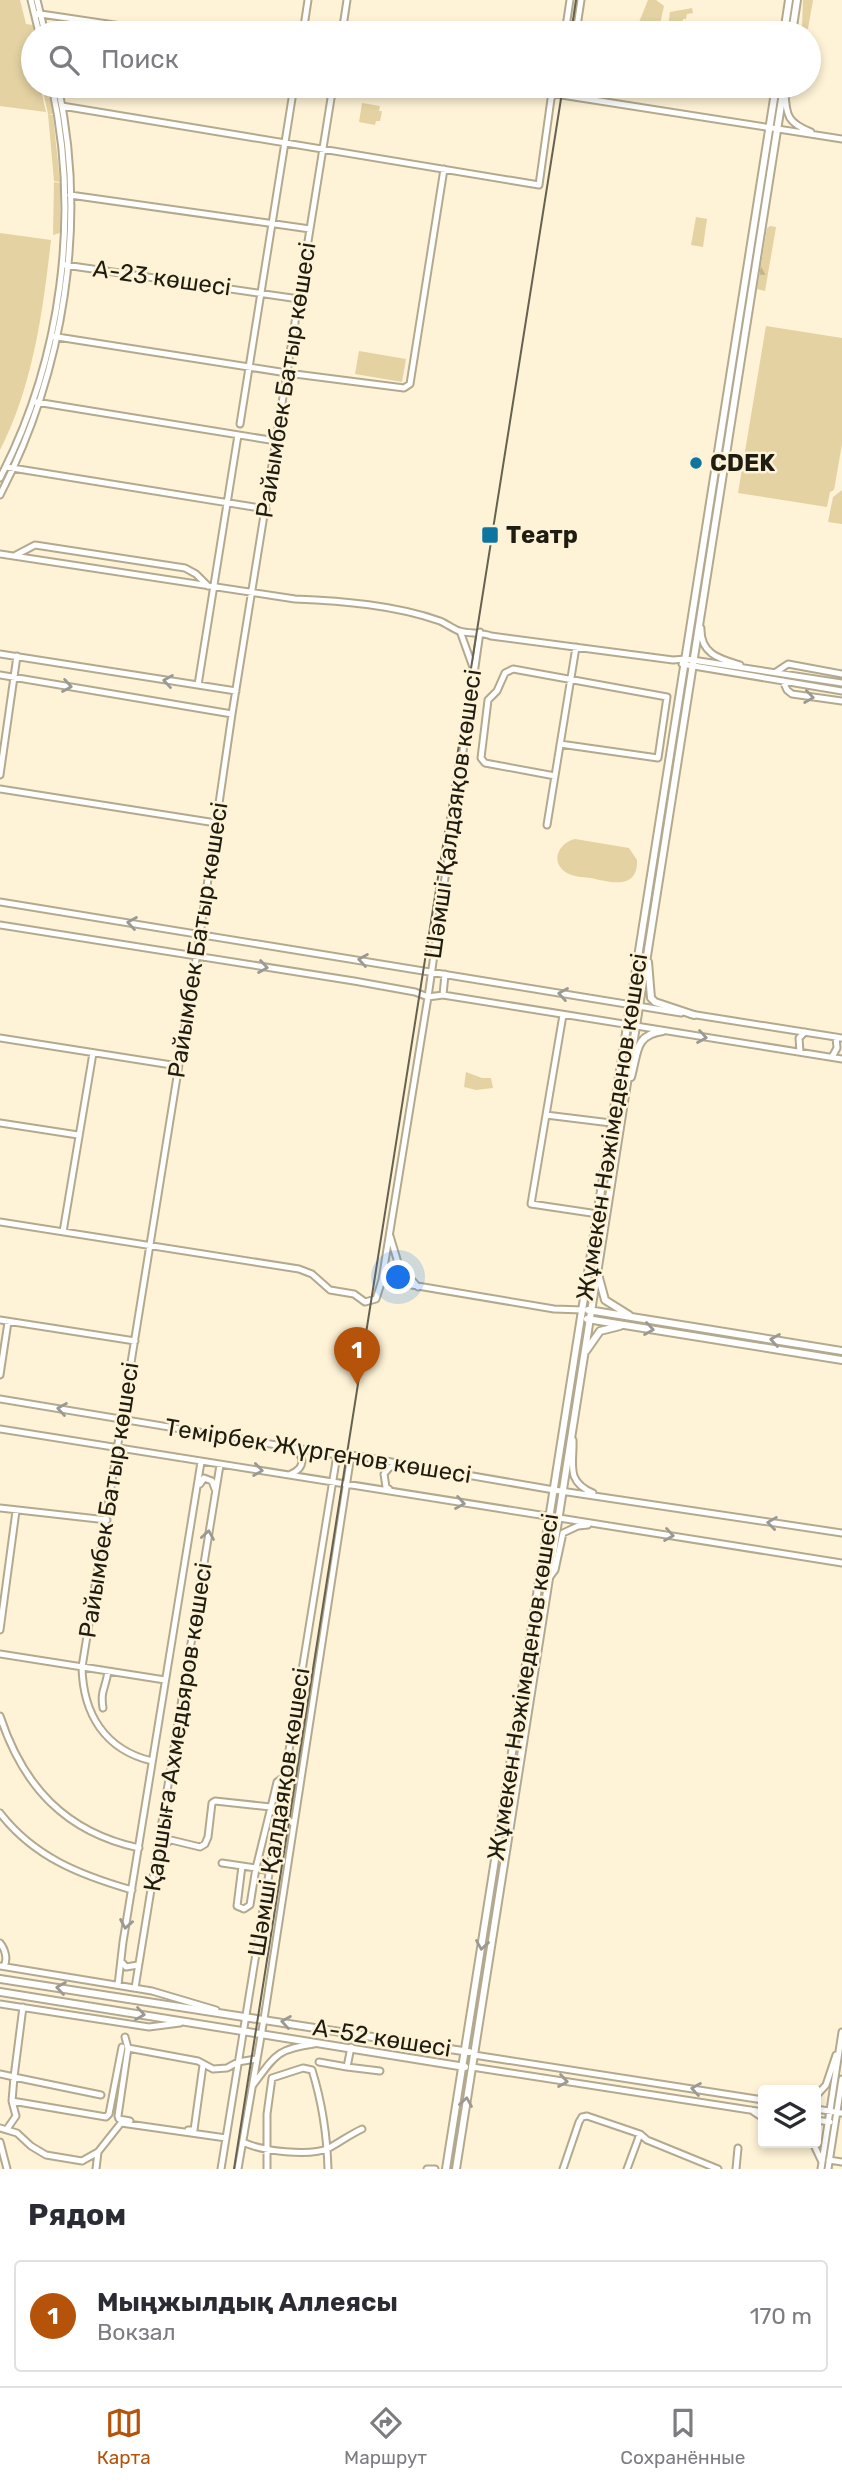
<!DOCTYPE html>
<html lang="ru">
<head>
<meta charset="utf-8">
<style>
  body { margin:0; font-family:Rubik,sans-serif; background:#f2f2f3; color:#2b2b33 }
  .controls { position:absolute; right:21px; bottom:21px; display:grid; overflow:hidden; border-radius:7px; box-shadow:0 4px 10px #0003 }
  .controls button { width:63px; height:63px; display:grid; place-items:center; padding:0; border:0; border-bottom:2px solid #e1e1e2; background:#fff; color:#2b2b33; font:35px sans-serif }
  .you { position:absolute; left:399px; top:1278px; width:24px; height:24px; margin:-18px; border:5px solid #fff; border-radius:50%; background:#1a73e8; box-shadow:0 0 0 10px #1a73e833 }
  .badge { display:grid; place-items:center; width:46px; height:46px; border-radius:50%; background:#b45309; color:#fff; font-size:23px; font-weight:700 }
  .pin { position:absolute; translate:-50% -58px; filter:drop-shadow(0 2px 4px #0008) }
  .pin::after { content:''; position:absolute; top:37px; width:24px; height:21px; background:inherit; clip-path:polygon(0 0,100% 0,50% 100%) }
  .list { margin:0; padding:0; list-style:none }
  h2 { display:flex; justify-content:space-between; align-items:center; height:91px; margin:0; padding:0 28px; font-size:30px }
  h2 small { font-size:23px; font-weight:400; color:#7c7c81 }
  .list li { display:grid; grid-template-columns:46px 1fr auto; gap:21px; align-items:center; box-sizing:border-box; height:112px; margin:0 14px 14px; padding:0 14px; border:2px solid #e1e1e2; border-radius:7px }
  .list b { display:block; font-size:26px; white-space:nowrap }
  .list p { margin:0; font-size:23px; white-space:nowrap; color:#7c7c81 }
  .list em { font-size:23px; font-style:normal; color:#7c7c81 }
  .icon { flex:none; width:38px; height:38px; fill:none; stroke:currentColor; stroke-width:2; stroke-linecap:round; stroke-linejoin:round }
  .map { position:relative; flex:none; width:842px; height:2169px; overflow:hidden }
  .search { position:absolute; background:#fff; box-shadow:0 4px 10px #0003; left:21px; right:21px; top:21px; height:77px; display:flex; align-items:center; gap:18px; box-sizing:border-box; padding:0 24px; border-radius:38px; color:#7c7c81; font-size:26px }
  .sheet { height:217px; background:#fff }
  nav { display:flex; justify-content:space-around; align-items:center; box-sizing:border-box; height:98px; border-top:2px solid #e1e1e2; background:#fff; font-size:19px; color:#7c7c81 }
  nav a { display:grid; justify-items:center; gap:4px }
  nav .on { color:#b45309 }
  .map>svg:first-child { display:block }
</style>
</head>
<body>
<div class="map">
<svg width="842" height="2169" viewBox="0 0 842 2169">
  <defs>
    <pattern id="forest-firs" width="22" height="20" patternUnits="userSpaceOnUse" patternTransform="scale(1.75)"><rect width="22" height="20" fill="#e4d2a3"/><path d="M5 1l3.5 6h-7zM16 11l3.5 6h-7z" fill="#c3b48b"/></pattern>
  </defs>
  <rect width="100%" height="100%" fill="#fef3d7"/>
  <path fill="#e4d2a3" d="M0 0H20L26 24 33 25C36 39 33 66 33 86H40L46 112 0 106Z
    M648 0H656L664 6 658 33 635 32Z
    M803 0H813L808 29 802 28Z
    M692 8 693 13 687 14 686 19H683L682 33H667L670 12Z
    M42 86H48L50 97H45L51 98 53 114H48L53 115 60 182 54 181 48 114Z
    M362 103 380 106 379 111H382L380 121H376L375 125 359 122Z
    M54 182 60 183V233L53 235Z
    M696 217 707 219 703 247 691 245Z
    M0 233 51 240C43 311 33 386 0 450Z
    M766 326 842 338V444L834 490 830 492 827 507 738 493Z
    M359 351 406 359 402 382 355 374Z
    M842 490V524L828 522 833 497Z
    M575 839 629 848 637 860C638 891 610 882 591 878 583 877 571 877 564 871 550 860 560 842 575 839Z
    M466 1072 482 1078H491L493 1088 476 1090 464 1087Z"/>
  <path fill="url(#forest-firs)" d="M770 226 776 227 765 291 757 289 767 228Z"/>
  <g fill="none" stroke-linecap="round" stroke-linejoin="round">
    <defs>
      <path id="minor" d="M31 0 39 33
        M37 0 45 33
        M34 13 168 33
        M303 33 308 0
        M342 33 347 0
        M565 33 570 0
        M576 33 581 0
        M785 92C786 116 788 123 811 132
        M555 94 842 139
        M62 106 539 185 551 99 557 86
        M70 195 310 229
        M65 265 299 299
        M51 336 287 373 404 388 410 384 444 169
        M36 402 276 441
        M240 424 294 86
        M6 467 266 509
        M0 478C62 359 80 216 52 86
        M0 495C64 371 88 223 58 86
        M0 554 295 599C343 601 395 605 440 621 447 624 453 629 459 631 470 634 481 632 491 636L673 660 686 659 842 683
        M16 555 35 545 185 568 196 574 208 586
        M701 628C700 654 720 659 740 665
        M460 631 474 670
        M0 654 236 691
        M682 664 842 691
        M776 672 788 664 842 674
        M0 675 232 714
        M783 681 787 690 792 694 842 701
        M198 685 238 435
        M0 775 17 656
        M555 776 485 763 481 758 488 700 497 691 505 673 513 669 667 697 658 758 560 744
        M0 789 216 823
        M547 825 576 647
        M0 902 681 1013
        M0 925 354 981 415 992 428 997 480 632
        M445 974 443 995 842 1059
        M690 1014 842 1038
        M563 1015 546 1115 611 1123
        M0 1038 178 1066
        M800 1052 799 1038 805 1032
        M832 1057 837 1048 836 1037
        M546 1115 531 1204 598 1214
        M0 1123 78 1135
        M0 1222 299 1269 312 1274 330 1290 354 1294 365 1302 376 1299 382 1280 428 997 443 995
        M63 1232 93 1053
        M390 1236 399 1266 418 1287
        M382 1280 554 1309 583 1310
        M0 1320 135 1341
        M0 1375 8 1322
        M0 1399 337 1455H351L554 1490 842 1533
        M0 1429 842 1563
        M573 1440C574 1464 565 1481 593 1493
        M291 1474C305 1468 305 1457 294 1448
        M200 1484 204 1478 212 1481 215 1489
        M389 1489 386 1487 384 1474 389 1468 396 1465
        M0 1508 107 1520
        M549 1578 555 1570 563 1533 578 1526 588 1525
        M0 1630 16 1511
        M0 1654 165 1680
        M103 1708C100 1690 106 1688 108 1671
        M0 1716C23 1786 65 1832 139 1848
        M152 1761C105 1750 83 1714 82 1667L200 934 232 714 333 86
        M284 1777 277 1782 271 1807 272 1811 293 1823
        M0 1813C34 1857 80 1875 132 1890
        M159 1848 171 1840 200 1847 205 1844 208 1837 212 1803 215 1801 271 1807 256 1868 269 1871
        M222 1863 256 1868 250 1905 244 1909 237 1906 242 1866
        M0 1943C5 1949 8 1959 4 1966
        M121 1961 126 1967 138 1965
        M0 1966 152 1991 216 2010
        M118 1985 123 1942 201 1462
        M135 1988 220 1465
        M0 2004 149 2027 180 2023
        M125 2037 128 2048 118 2116 119 2119 130 2121
        M351 2047 347 2067 380 2071
        M128 2048 198 2061 213 2069 227 2068 238 2062 256 2059
        M474 2055 763 2100
        M319 2062 347 2067
        M472 2067 763 2112
        M0 2074 14 2077 23 2007
        M253 2085C275 2056 276 2049 314 2044
        M816 2096 826 2085 836 2055
        M12 2101 106 2117 109 2114 122 2047
        M816 2109 842 2113
        M751 2110 763 2118
        M816 2120 830 2122
        M0 2128 17 2133 31 2146 46 2155 82 2161 98 2152 121 2123 226 2138
        M7 2129 16 2116 12 2101 14 2077 101 2095
        M188 2130H194L203 2065
        M0 2142 7 2169
        M243 2142C261 2151 310 2157 329 2148 340 2142 351 2134 362 2129
        M813 2143 822 2162
        M829 2160 842 2162
        M96 2169 98 2152
        M221 2169 337 1455
        M238 2169 264 2019 351 1455
        M267 2169V2114L272 2078 303 2068 312 2070C322 2102 327 2135 328 2169
        M427 2169H435
        M563 2169 579 2122 582 2117 587 2116 640 2134 647 2140 718 2169
        M627 2169 640 2134
        M736 2169 738 2148
        M821 2169 842 2032
        M828 2169 842 2079"/>
      <path id="major" d="M784 33 789 0
        M792 33 797 0
        M648 962 651 998 655 1002 694 1015
        M631 1077C638 1053 634 1035 663 1031
        M598 1274 605 1300 629 1315
        M588 1310 842 1351
        M587 1319 842 1360
        M586 1351 600 1331 620 1326
        M0 1979 469 2052
        M0 1992 465 2067
        M446 2169 776 86
        M456 2169 784 86"/>
    </defs>
    <use href="#minor" stroke="#b3a98e" stroke-width="9"/>
    <use href="#major" stroke="#b3a98e" stroke-width="10"/>
    <use href="#minor" stroke="#fff" stroke-width="5"/>
    <use href="#major" stroke="#fff" stroke-width="6"/>
    <path stroke="#666150" stroke-width="2" d="M571 33 576 0
      M234 2169 563 86"/>
  </g>
  <defs><path id="oneway-chevron" d="M-2-3.5L2.5 0L-2 3.5" fill="none" stroke-width="1.6" stroke-linecap="round" stroke-linejoin="round" transform="scale(1.75)"/></defs>
  <g stroke="#9a9994">
    <use href="#oneway-chevron" transform="translate(168 681) rotate(-171)"/>
    <use href="#oneway-chevron" transform="translate(67 686) rotate(10)"/>
    <use href="#oneway-chevron" transform="translate(809 697) rotate(8)"/>
    <use href="#oneway-chevron" transform="translate(132 923) rotate(-171)"/>
    <use href="#oneway-chevron" transform="translate(363 960) rotate(-171)"/>
    <use href="#oneway-chevron" transform="translate(263 967) rotate(9)"/>
    <use href="#oneway-chevron" transform="translate(563 994) rotate(-170)"/>
    <use href="#oneway-chevron" transform="translate(702 1037) rotate(9)"/>
    <use href="#oneway-chevron" transform="translate(649 1329) rotate(9)"/>
    <use href="#oneway-chevron" transform="translate(775 1340) rotate(-171)"/>
    <use href="#oneway-chevron" transform="translate(62 1409) rotate(-171)"/>
    <use href="#oneway-chevron" transform="translate(258 1470) rotate(8)"/>
    <use href="#oneway-chevron" transform="translate(460 1503) rotate(10)"/>
    <use href="#oneway-chevron" transform="translate(772 1523) rotate(-172)"/>
    <use href="#oneway-chevron" transform="translate(208 1535) rotate(-81)"/>
    <use href="#oneway-chevron" transform="translate(669 1535) rotate(9)"/>
    <use href="#oneway-chevron" transform="translate(126 1924) rotate(100)"/>
    <use href="#oneway-chevron" transform="translate(482 1945) rotate(99)"/>
    <use href="#oneway-chevron" transform="translate(61 1988) rotate(-171)"/>
    <use href="#oneway-chevron" transform="translate(140 2014) rotate(9)"/>
    <use href="#oneway-chevron" transform="translate(286 2022) rotate(-171)"/>
    <use href="#oneway-chevron" transform="translate(563 2081) rotate(9)"/>
    <use href="#oneway-chevron" transform="translate(696 2089) rotate(-171)"/>
    <use href="#oneway-chevron" transform="translate(466 2102) rotate(-81)"/>
  </g>
  <g fill="#0e75a1" stroke="#fef3d7" stroke-width="2.5">
    <circle cx="696" cy="463" r="7"/>
    <rect x="481" y="526" width="18" height="18" rx="3.5"/>
  </g>
  <g text-anchor="middle" dominant-baseline="central" stroke-width="5" stroke-linejoin="round" paint-order="stroke">
    <g font-size="24" fill="#1f1c11" stroke="#fef3d7">
      <text transform="translate(162 278) rotate(8)">А-23 көшесі</text>
      <text transform="translate(286 380) rotate(-81)">Райымбек Батыр көшесі</text>
      <text transform="translate(453 814) rotate(-82)">Шәмші Қалдаяқов көшесі</text>
      <text transform="translate(198 940) rotate(-81)">Райымбек Батыр көшесі</text>
      <text transform="translate(612 1127) rotate(-81)">Жұмекен Нәжімеденов көшесі</text>
      <text transform="translate(318 1451) rotate(9)">Темірбек Жүргенов көшесі</text>
      <text transform="translate(109 1500) rotate(-81)">Райымбек Батыр көшесі</text>
      <text transform="translate(523 1687) rotate(-81)">Жұмекен Нәжімеденов көшесі</text>
      <text transform="translate(178 1727) rotate(-81)">Қаршыға Ахмедьяров көшесі</text>
      <text transform="translate(279 1812) rotate(-81)">Шәмші Қалдаяқов көшесі</text>
      <text transform="translate(382 2038) rotate(9)">А-52 көшесі</text>
    </g>
    <g font-size="24" font-weight="bold" fill="#1f1c11" stroke="#fef3d7" text-anchor="start">
      <text x="710" y="463">CDEK</text>
      <text x="506" y="535">Театр</text>
    </g>
  </g>
</svg>
<div class="controls">
<button><svg class="icon" aria-label="layers" viewBox="0 0 24 24"><path d="M12 4l9 5-9 5-9-5zM3 14l9 5 9-5"/></svg></button>
</div>
<div class="you"></div>
<div class="pin badge" style="left:357px;top:1385px">1</div>
<div class="search"><svg class="icon" aria-label="search" viewBox="0 0 24 24"><circle cx="10" cy="10" r="6"/><path d="M15 15l6 6"/></svg>Поиск</div>
</div>
<section class="sheet">
<h2>Рядом<small></small></h2>
<ul class="list">
<li><span class="badge">1</span><div><b>Мыңжылдық Аллеясы</b><p>Вокзал</p></div><em>170 m</em></li>
</ul>
</section>
<nav>
<a class="on"><svg class="icon" aria-label="map" viewBox="0 0 24 24"><path d="M3 6l6-2 6 2 6-2v14l-6 2-6-2-6 2zM9 4v14M15 6v14"/></svg>Карта</a>
<a><svg class="icon" aria-label="directions" viewBox="0 0 24 24"><path d="M12 3l9 9-9 9-9-9zM9 14v-3h6M13 9l2 2-2 2"/></svg>Маршрут</a>
<a><svg class="icon" aria-label="saved" viewBox="0 0 24 24"><path d="M7 4h10v16l-5-4-5 4z"/></svg>Сохранённые</a>
</nav>
</body>
</html>
